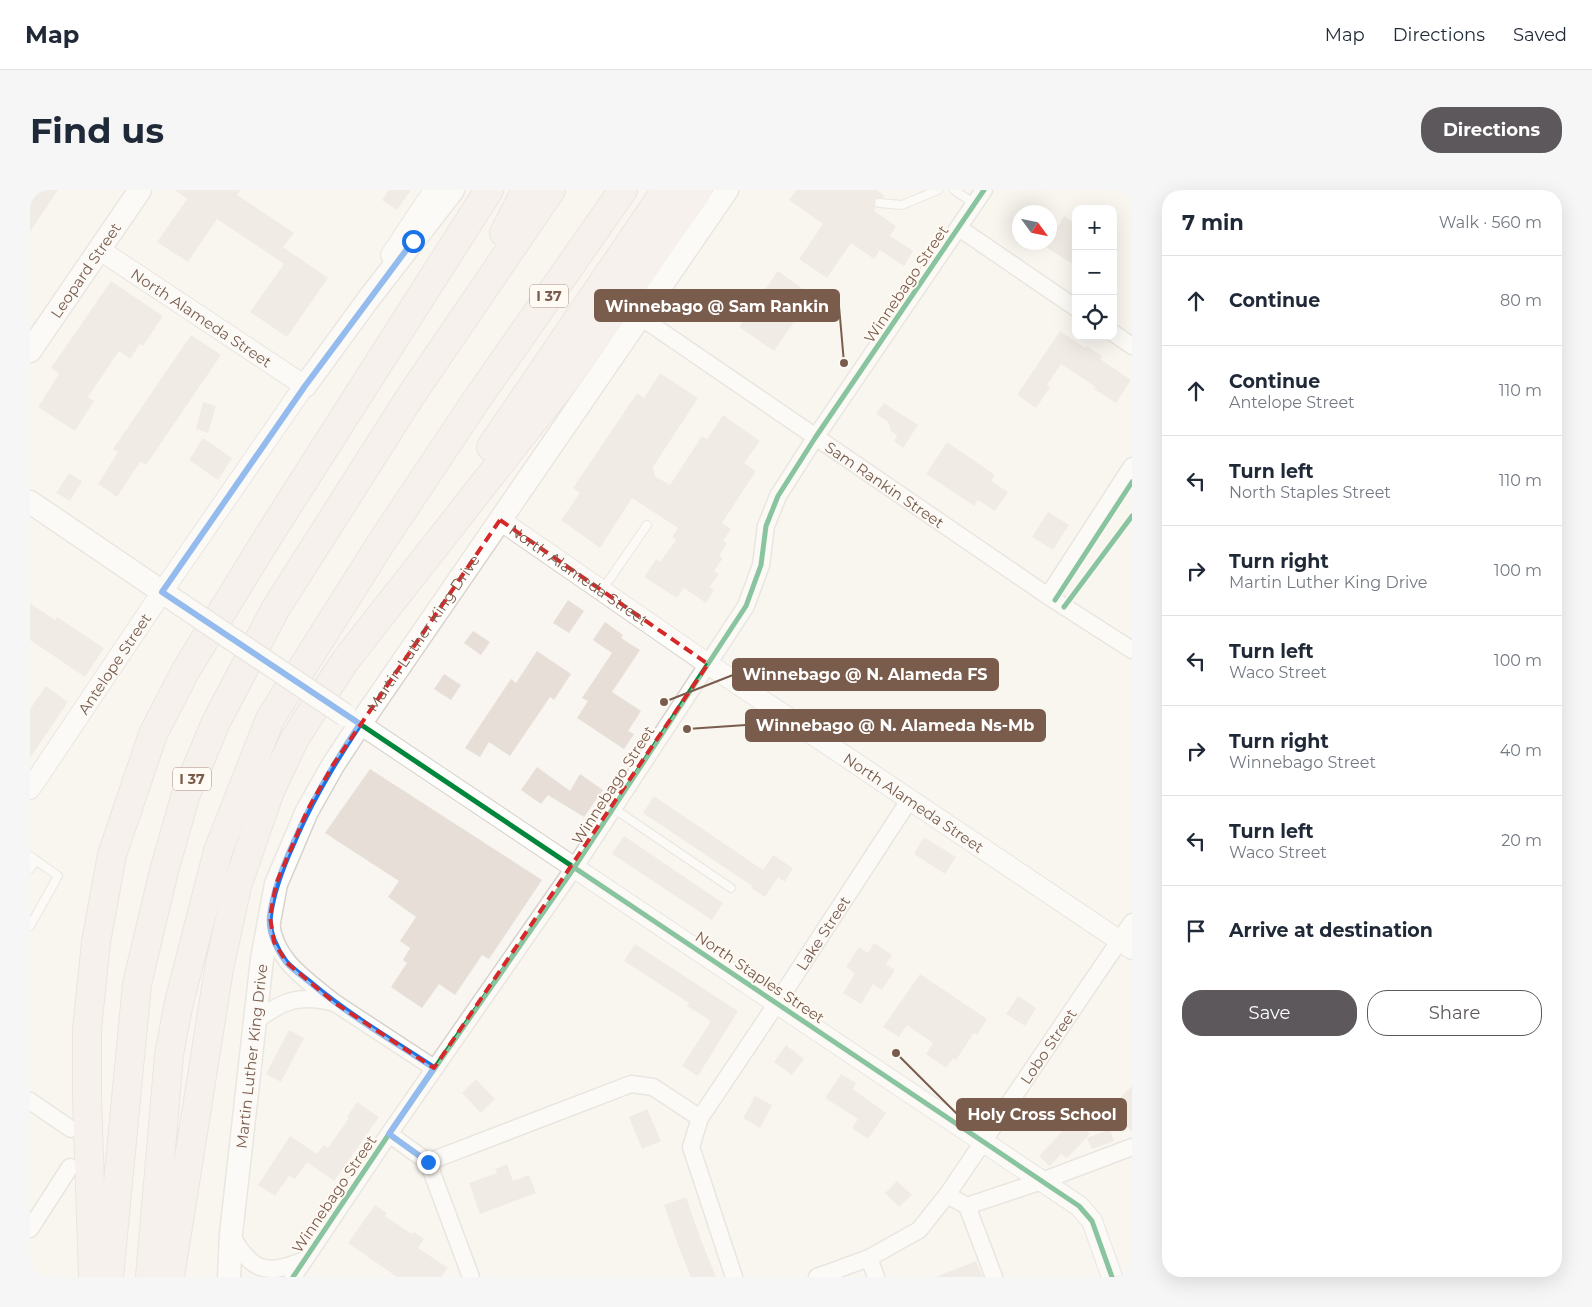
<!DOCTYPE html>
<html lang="en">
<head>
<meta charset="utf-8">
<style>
  body { margin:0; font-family:Montserrat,sans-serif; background:#f6f6f7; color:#1f2937 }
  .controls { position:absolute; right:15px; top:15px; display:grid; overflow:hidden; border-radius:10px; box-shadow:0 5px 20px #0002 }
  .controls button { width:45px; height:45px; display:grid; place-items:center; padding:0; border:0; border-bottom:1px solid #e0e1e3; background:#fff; color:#1f2937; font:25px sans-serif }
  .compass { position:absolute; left:982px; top:15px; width:45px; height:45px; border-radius:50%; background:#fff; box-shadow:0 5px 20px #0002; rotate:123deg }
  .stop { position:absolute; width:15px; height:15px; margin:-11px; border:4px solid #1a73e8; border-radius:50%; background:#fff }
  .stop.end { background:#1a73e8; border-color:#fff; box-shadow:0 1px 5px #0008 }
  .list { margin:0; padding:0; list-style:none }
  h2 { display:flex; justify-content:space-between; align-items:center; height:65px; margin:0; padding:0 20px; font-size:21px }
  h2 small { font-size:16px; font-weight:400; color:#747a83 }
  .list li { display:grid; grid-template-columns:32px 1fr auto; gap:15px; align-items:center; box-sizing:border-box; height:90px; padding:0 20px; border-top:1px solid #e0e1e3 }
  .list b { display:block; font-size:19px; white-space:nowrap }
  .list p { margin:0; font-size:16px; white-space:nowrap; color:#747a83 }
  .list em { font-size:16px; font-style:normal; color:#747a83 }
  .actions { display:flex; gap:10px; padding:15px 20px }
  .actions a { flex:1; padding:11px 0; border:1px solid #5c585b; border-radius:20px; text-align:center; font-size:18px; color:#5c585b }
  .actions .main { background:#5c585b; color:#fff }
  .icon { flex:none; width:28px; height:28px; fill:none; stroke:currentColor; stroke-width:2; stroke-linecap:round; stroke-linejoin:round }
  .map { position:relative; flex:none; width:1102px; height:1087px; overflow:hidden; border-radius:20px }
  header { display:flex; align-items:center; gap:30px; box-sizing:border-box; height:70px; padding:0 25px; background:#fff; border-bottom:1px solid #e0e1e3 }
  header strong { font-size:24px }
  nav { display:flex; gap:28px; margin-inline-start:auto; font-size:18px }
  .intro { display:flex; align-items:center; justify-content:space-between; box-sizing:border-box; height:120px; padding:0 30px }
  h1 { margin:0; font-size:35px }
  .button { padding:12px 22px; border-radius:20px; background:#5c585b; color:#fff; font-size:18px; font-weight:700 }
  main { display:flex; gap:30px; padding:0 30px }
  aside { flex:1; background:#fff; border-radius:20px; box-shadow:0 5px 20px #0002 }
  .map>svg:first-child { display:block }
</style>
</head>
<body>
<header>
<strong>Map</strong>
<nav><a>Map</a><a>Directions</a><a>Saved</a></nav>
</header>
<div class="intro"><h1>Find us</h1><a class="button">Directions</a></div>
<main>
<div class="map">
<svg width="1102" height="1087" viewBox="0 0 1102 1087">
  <rect width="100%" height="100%" fill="#f9f5f0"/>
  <path fill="#e6ded7" d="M0 0H28L0 42Z
    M145 0H210L207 5 264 43 253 57 298 88 257 147 220 122 254 74 187 29 158 72 127 52 157 9Z
    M359 0H381L367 20 352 10Z
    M766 0H847L855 6 853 8H847L844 10V15L846 18 844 21 866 36 860 46 883 61 874 76 850 60 844 69 821 53 797 88 769 69 793 34 759 10Z
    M1034 26 1046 34V76L1017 58V53L1020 52V50Z
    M748 81 782 106 744 161 709 137Z
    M81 91 133 126 113 156 110 154 100 169 89 161 58 207 64 211 45 241 8 217 29 184 21 178Z
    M1030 141 1055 158 1057 156 1072 166 1070 169 1101 190 1086 213 1064 199 1066 197 1031 174 1017 195 1020 198 1006 218 987 205Z
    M161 145 191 165 116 275 110 272 87 307 68 294 88 262 83 259Z
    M630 183 668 208 623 277 625 286 640 295 672 246 677 249 693 225 730 251 714 273 726 281 692 333 701 339 693 351 697 353 689 366 693 368 684 381 689 384 680 397 684 400 676 413 654 398 647 408 614 387 626 369 630 372 646 350 642 347 648 338 602 308 570 358 531 330 550 303 543 298 607 203 614 208Z
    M173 212 186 216 178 243 166 239Z
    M854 213 888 235 873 258 864 251 867 245 861 241 858 232 846 224Z
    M173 248 202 268 188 290 159 270Z
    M917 252 965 285 961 291 978 302 965 321 948 310 944 316 896 284Z
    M39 283 52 291 40 311 26 303Z
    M1018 322 1039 335 1023 360 1002 347Z
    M538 410 554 421 539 443 523 433Z
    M0 413 25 430 27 427 74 458 55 487 0 450Z
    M575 432 593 445 591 448 610 460 582 502 611 521 598 541 604 544 594 559 547 528 558 511 552 508 582 463 563 450Z
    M443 441 460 452 451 465 434 453Z
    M507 461 541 484 524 510 520 507 480 566 459 552 450 567 435 558 481 489 486 493Z
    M414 484 431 495 421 510 404 499Z
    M16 496 38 512 0 568V519Z
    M507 577 540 601 550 584 573 600 554 627 518 605 511 614 491 600Z
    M340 579 512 690 459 769 452 765 425 805 409 794 392 818 361 797 377 773 373 770 380 758 370 751 386 727 358 707 369 691 295 643Z
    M624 606 733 680 743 665 763 678 755 692 748 687 735 707 721 698 722 696 613 623Z
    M594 646 693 713 682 730 582 664Z
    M894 647 926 667 915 684 884 664Z
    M844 753 862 765 856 774 865 780 852 800 843 794 831 814 813 803 825 783 816 777 829 757 838 763Z
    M605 754 708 821 668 886 652 876 681 831 657 816 659 813 594 771Z
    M890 784 957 829 947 845 944 843 926 870 923 868 916 878 896 864 903 853 877 835 869 847 853 837Z
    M988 806 1006 818 995 836 976 824Z
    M259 840 274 848 251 892 236 884Z
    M756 855 774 869 762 885 744 872Z
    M811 884 826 893 823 899 856 923 838 949 822 938 828 929 795 908Z
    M446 889 465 909 451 923 432 903Z
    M1102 896V942L1079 919Z
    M725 906 742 915 730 938 713 928Z
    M327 912 349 927 304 991 277 972 265 989 259 986 245 1006 228 995 260 946 287 964 294 955 298 958 319 928 317 927Z
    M617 919 631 951 612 959 599 927Z
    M1044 929 1060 944 1037 968 1031 964 1020 976 1009 966Z
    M1080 939 1084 951 1062 959 1057 948Z
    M477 974 483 991 499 985 506 1003 450 1024 439 993 467 983 465 979Z
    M867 991 882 1005 869 1017 855 1003Z
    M656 1007 671 1050 686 1087H661L651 1063 634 1015Z
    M345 1015 357 1023 355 1026 382 1044 384 1042 394 1049 388 1058 418 1078 411 1087H367L318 1053Z
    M946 1071 953 1087H908V1086Z"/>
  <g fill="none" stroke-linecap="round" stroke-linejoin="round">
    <defs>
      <path id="service" d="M924 0 945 14
        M849 13 872 15 908 0
        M573 399 617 335
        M583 618 701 698
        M0 666 28 686 0 736
        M0 679 6 670"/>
      <g id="minor">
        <path d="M929 38 1046 118"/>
        <path id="s1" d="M609 126 1018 406 1102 460"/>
        <path d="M1083 143 1102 156"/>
        <path d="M1018 406 1102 276"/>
        <path d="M305 813 404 878"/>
        <path d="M225 832C252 810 270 804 305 813 277 790 245 771 241 733"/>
        <path d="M0 911 41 939"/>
        <path d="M670 928 661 957 704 1087"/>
        <path d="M359 944 398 972 441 1087"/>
        <path id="s2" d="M398 972 601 894 623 897 670 928 747 813 880 609"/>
        <path id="s3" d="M917 1005 1102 732"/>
        <path d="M937 1016 964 1087"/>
        <path d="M0 1039 40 977"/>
        <path d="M201 1045C221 1079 233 1087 272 1071"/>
        <path d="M839 1068 846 1087"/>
        <path d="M263 1087 359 944 544 678 716 416 731 375 736 336 748 306 785 248 954 0"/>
        <path d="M787 1087 839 1068 889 1040 917 1005 937 1016 1012 991 1102 957"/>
      </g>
      <g id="tertiary">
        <path id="s4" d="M70 60 275 196"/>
        <path d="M361 65 404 0"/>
        <path id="s5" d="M470 330 678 474 1102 759"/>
        <path d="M330 534 1049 1016 1062 1031 1082 1087"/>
        <path id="s6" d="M0 599 132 402 283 183"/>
      </g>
      <g id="secondary">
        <path id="s7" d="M0 161 110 0"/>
        <path d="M275 196 340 107 423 0"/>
        <path d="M0 312 150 414"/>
        <path id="s8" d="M199 1087 201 1044 232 769 246 694 277 621 303 575 330 534 697 0"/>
      </g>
      <path id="motorway" d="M474 43 496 0
        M461 257 636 0
        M63 1087 57 906V839L66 752 82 665 123 544 156 480 241 342 459 0
        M79 1087 107 794 134 681 156 604 186 532 246 418 380 207 521 0
        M120 1087 139 865 149 812 188 661 240 529 351 353 445 212 593 0
        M140 1087 189 779 207 696 240 601 265 548 315 471 536 189 668 0"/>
    </defs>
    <use href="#service" stroke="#d7d1cb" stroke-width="10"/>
    <use href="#minor" stroke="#d7d1cb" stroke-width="19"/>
    <use href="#tertiary" stroke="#d7d1cb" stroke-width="22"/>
    <use href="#secondary" stroke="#d9d2cb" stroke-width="25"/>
    <use href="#motorway" stroke="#dad1cc" stroke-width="30"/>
    <use href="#service" stroke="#fefefd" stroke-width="8"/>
    <use href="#minor" stroke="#fefefd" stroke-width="16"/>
    <use href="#tertiary" stroke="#fefefd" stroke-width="20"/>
    <use href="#secondary" stroke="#fefefd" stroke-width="22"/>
    <use href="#motorway" stroke="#f2eae7" stroke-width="28"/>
    <defs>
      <path id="secondary-bridge" d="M150 414 315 525"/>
    </defs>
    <use href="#secondary-bridge" stroke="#d9d2cb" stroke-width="25" stroke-linecap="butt"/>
    <use href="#secondary-bridge" stroke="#fefefd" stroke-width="22"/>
    <defs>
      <path id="cycleway" d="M1025 410 1102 292
        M1034 417 1102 326
        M330 534 1049 1016 1062 1031 1082 1087
        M263 1087 359 944 544 678 716 416 731 375 736 336 748 306 785 248 954 0"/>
    </defs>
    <use href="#cycleway" stroke="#fffaf3" stroke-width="8"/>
    <use href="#cycleway" stroke="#00873e" stroke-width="5"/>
  </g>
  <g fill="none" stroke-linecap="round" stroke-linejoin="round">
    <path stroke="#1a73e8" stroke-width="6" d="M383 51 275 196 132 402 330 534C304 573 281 611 263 654 253 676 243 701 240 726 238 742 247 760 256 772 263 780 274 787 282 794 320 826 363 851 404 878L359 944 398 972"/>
  </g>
  <path d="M0 0H1102V1087H0ZM470 330 678 474 404 878 305 813 257 773 244 752 240 727 246 694 277 621 303 575Z" fill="#f9f5f0" fill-opacity=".55" fill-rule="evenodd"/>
  <path fill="none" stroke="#d62828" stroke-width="4" stroke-dasharray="10 6" stroke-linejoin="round" d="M470 330 678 474 404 878 305 813 257 773 244 752 240 727 246 694 277 621 303 575Z"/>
  <g text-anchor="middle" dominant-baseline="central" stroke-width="4" stroke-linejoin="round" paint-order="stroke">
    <g fill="#fffaf3" stroke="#a28b7f" stroke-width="1">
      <rect x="500" y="94.5" width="38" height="23" rx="4"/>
      <rect x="143" y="577.5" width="38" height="23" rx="4"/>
    </g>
    <g font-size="14" font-weight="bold" fill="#7a5c4d">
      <text x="519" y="106">I 37</text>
      <text x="162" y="589">I 37</text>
    </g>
    <g font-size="15" fill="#7a5c4d" stroke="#fffaf3">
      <text stroke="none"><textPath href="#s7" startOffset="98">Leopard Street</textPath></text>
      <text transform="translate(876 94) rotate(-56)">Winnebago Street</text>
      <text stroke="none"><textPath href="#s4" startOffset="122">North Alameda Street</textPath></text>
      <text stroke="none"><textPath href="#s1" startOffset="298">Sam Rankin Street</textPath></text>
      <text stroke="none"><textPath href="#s5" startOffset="96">North Alameda Street</textPath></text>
      <text stroke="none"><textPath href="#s8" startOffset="688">Martin Luther King Drive</textPath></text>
      <text stroke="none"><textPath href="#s6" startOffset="151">Antelope Street</textPath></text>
      <text transform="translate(583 595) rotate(-57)">Winnebago Street</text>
      <text stroke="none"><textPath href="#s5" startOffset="501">North Alameda Street</textPath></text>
      <text stroke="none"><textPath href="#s2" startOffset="518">Lake Street</textPath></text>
      <text transform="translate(730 787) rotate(34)">North Staples Street</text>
      <text stroke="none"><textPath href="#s3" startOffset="180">Lobo Street</textPath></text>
      <text stroke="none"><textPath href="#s8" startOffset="222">Martin Luther King Drive</textPath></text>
      <text transform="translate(304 1004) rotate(-56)">Winnebago Street</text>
    </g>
  </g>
  <path fill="none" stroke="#7a5c4d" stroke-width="2" d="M814 173L809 116M634 512L703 485M657 539L716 535M866 863L927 924"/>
  <g fill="#7a5c4d" stroke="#fffaf3" stroke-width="2">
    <circle cx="814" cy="173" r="5"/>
    <circle cx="634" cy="512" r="5"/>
    <circle cx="657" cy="539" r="5"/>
    <circle cx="866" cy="863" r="5"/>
  </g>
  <g fill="#7a5c4d" stroke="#7a5c4d" stroke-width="2">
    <rect x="565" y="100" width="244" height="31" rx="5"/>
    <rect x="703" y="469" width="265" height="31" rx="5"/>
    <rect x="716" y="520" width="299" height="31" rx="5"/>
    <rect x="927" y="909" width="169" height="31" rx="5"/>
  </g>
  <g font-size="16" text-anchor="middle" font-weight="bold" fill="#fff">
    <text x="687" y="122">Winnebago @ Sam Rankin</text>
    <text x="835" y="490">Winnebago @ N. Alameda FS</text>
    <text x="865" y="541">Winnebago @ N. Alameda Ns-Mb</text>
    <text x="1012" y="930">Holy Cross School</text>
  </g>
</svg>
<div class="controls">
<button>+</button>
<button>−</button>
<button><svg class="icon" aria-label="locate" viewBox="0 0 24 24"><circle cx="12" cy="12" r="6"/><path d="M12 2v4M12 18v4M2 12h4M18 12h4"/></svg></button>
</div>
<svg class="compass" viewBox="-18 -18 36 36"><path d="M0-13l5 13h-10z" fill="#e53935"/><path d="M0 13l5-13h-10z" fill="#747a83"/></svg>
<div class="stop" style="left:383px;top:51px"></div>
<div class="stop end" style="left:398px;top:972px"></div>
</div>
<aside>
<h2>7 min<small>Walk · 560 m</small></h2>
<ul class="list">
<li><svg class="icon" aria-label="ahead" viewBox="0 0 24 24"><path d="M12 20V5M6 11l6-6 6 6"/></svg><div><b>Continue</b></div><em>80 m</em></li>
<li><svg class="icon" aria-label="ahead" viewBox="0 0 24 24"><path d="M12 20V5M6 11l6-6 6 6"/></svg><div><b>Continue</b><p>Antelope Street</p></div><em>110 m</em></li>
<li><svg class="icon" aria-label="left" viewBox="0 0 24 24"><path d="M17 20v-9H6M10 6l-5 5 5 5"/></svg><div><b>Turn left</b><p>North Staples Street</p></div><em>110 m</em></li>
<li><svg class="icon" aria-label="right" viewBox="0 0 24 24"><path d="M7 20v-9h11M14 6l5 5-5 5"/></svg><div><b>Turn right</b><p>Martin Luther King Drive</p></div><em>100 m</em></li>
<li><svg class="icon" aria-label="left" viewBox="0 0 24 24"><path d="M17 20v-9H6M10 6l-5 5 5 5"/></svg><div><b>Turn left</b><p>Waco Street</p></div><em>100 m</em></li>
<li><svg class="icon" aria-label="right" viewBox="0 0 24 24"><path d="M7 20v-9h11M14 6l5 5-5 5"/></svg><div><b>Turn right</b><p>Winnebago Street</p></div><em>40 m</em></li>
<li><svg class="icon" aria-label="left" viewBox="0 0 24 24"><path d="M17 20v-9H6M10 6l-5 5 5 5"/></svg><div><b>Turn left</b><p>Waco Street</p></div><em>20 m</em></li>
<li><svg class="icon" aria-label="arrive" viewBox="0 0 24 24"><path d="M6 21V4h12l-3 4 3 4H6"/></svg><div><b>Arrive at destination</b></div></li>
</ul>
<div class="actions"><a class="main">Save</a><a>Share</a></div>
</aside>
</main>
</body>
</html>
